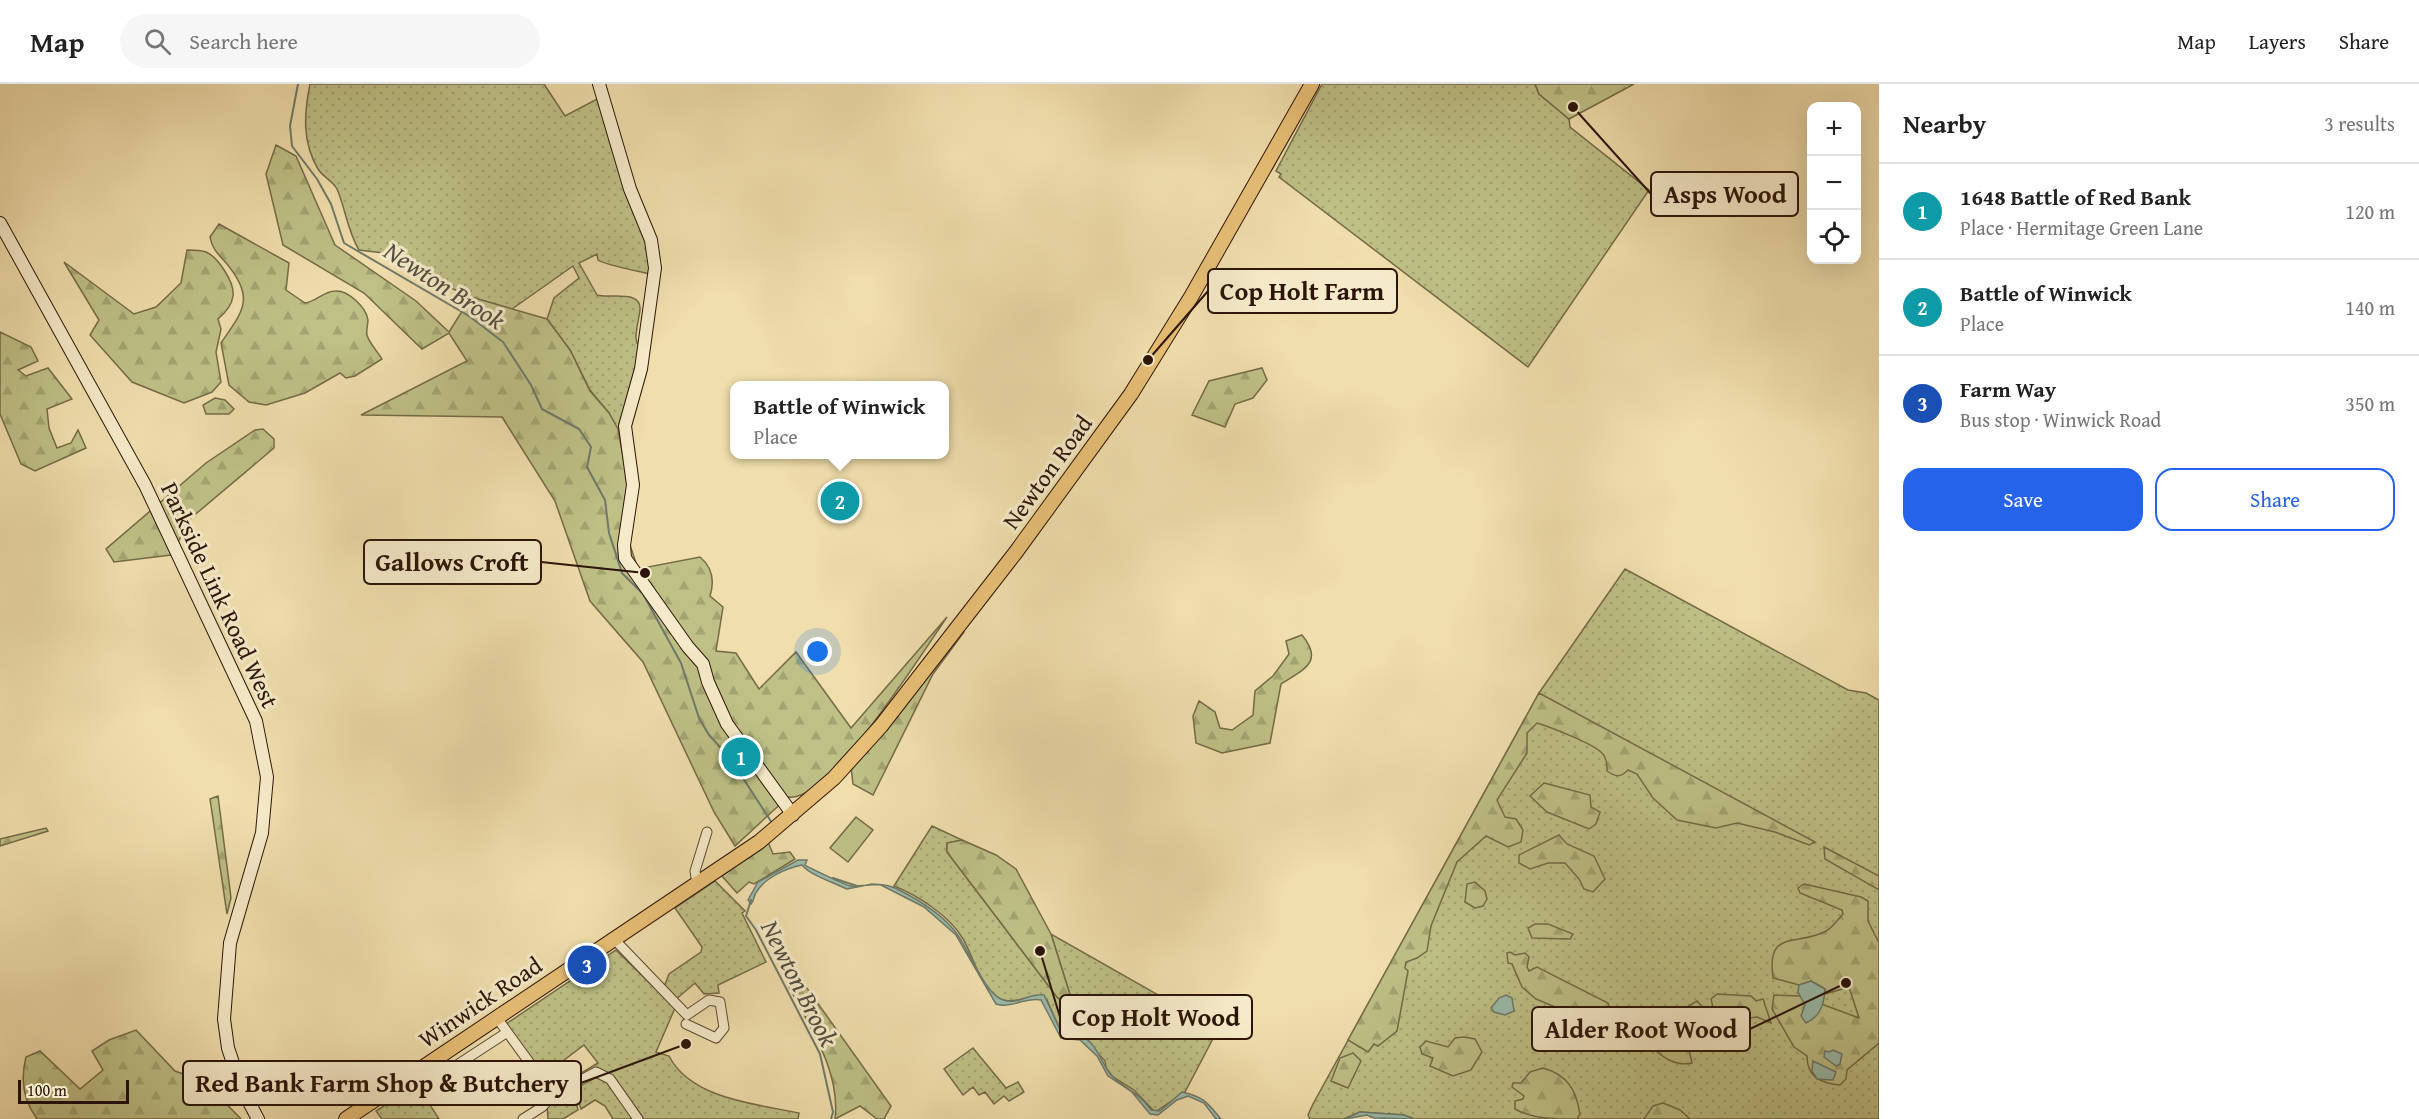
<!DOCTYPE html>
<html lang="en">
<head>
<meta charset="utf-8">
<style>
  body { margin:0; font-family:"Gentium Book Plus",serif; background:#f6f6f6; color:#222 }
  .controls { position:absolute; right:18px; top:18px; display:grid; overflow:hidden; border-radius:12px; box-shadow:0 6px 24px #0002 }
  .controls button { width:54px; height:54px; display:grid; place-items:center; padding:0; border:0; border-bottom:2px solid #e0e0e0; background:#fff; color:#222; font:30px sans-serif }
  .scale { position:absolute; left:18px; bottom:15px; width:111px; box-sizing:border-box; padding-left:6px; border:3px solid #2c1508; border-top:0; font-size:16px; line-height:21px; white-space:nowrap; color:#2c1508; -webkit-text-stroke:4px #f5eac9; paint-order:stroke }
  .you { position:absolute; left:818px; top:568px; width:21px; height:21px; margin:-15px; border:4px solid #fff; border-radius:50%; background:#1a73e8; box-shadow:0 0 0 9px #1a73e833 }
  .badge { display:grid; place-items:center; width:39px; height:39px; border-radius:50%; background:#2563eb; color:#fff; font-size:20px; font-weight:700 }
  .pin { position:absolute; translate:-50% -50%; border:3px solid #fff; box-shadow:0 2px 6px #0006 }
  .popup { position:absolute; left:730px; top:297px; width:219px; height:78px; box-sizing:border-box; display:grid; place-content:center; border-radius:12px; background:#fff; filter:drop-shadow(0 2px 4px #0005); font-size:20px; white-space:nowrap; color:#767676 }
  .popup b { font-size:22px; color:#222 }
  .popup::after { content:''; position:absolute; left:50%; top:100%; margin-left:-12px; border:12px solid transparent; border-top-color:#fff }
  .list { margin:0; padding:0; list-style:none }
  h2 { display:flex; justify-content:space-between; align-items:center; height:78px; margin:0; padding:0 24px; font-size:26px }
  h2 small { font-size:20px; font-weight:400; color:#767676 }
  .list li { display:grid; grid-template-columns:39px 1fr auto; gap:18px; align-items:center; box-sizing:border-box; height:96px; padding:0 24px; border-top:2px solid #e0e0e0 }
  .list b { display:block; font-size:22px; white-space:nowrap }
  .list p { margin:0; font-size:20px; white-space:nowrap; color:#767676 }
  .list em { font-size:20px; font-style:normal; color:#767676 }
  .actions { display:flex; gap:12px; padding:18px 24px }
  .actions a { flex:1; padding:14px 0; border:2px solid #2563eb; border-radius:18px; text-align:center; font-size:21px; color:#2563eb }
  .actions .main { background:#2563eb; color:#fff }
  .icon { flex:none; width:33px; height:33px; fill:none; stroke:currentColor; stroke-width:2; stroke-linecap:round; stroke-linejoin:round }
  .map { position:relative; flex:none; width:1879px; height:1035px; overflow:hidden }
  header { display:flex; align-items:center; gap:36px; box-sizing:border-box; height:84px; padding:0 30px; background:#fff; border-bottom:2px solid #e0e0e0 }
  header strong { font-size:28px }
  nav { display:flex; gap:33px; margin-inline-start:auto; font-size:21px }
  .search { width:420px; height:54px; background:#f6f6f6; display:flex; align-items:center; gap:15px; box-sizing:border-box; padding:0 21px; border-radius:33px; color:#767676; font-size:22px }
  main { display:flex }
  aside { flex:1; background:#fff }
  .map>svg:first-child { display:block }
</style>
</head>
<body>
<header>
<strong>Map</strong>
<div class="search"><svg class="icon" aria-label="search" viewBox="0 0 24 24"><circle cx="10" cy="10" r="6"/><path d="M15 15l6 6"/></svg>Search here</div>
<nav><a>Map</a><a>Layers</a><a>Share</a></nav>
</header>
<main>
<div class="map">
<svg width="1879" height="1035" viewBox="0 0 1879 1035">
  <defs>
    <pattern id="grass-dots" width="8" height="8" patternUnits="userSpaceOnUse" patternTransform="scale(1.5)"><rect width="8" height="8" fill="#bec086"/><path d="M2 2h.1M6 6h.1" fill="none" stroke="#a3a472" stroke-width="1.8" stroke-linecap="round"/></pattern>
    <pattern id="forest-firs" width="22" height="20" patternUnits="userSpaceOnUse" patternTransform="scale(1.5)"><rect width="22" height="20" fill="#bec086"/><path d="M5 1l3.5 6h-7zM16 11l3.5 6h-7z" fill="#a3a472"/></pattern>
  </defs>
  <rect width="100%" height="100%" fill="#f0deac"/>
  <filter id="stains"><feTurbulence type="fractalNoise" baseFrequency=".00333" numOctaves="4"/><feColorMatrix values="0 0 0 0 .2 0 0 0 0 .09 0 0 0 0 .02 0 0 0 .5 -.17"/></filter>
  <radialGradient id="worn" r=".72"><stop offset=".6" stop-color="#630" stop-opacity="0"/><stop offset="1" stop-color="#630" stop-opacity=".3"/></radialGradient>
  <path fill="url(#grass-dots)" stroke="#756a47" stroke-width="1.5" d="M310 0H544L565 32 599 14 647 152 654 191C643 188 604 181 598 176L597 170 579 179 597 211C608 215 642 205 640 226 639 235 636 244 636 254L637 259H642L621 363 617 345 609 329 590 306 570 266 547 235 554 214 579 194 573 182 512 225 471 213 402 182 384 169 359 166C347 146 346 126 337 105 333 97 323 93 318 85 302 58 304 30 310 0Z
    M1322 0H1535L1539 10 1569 35 1570 43 1649 106 1528 283 1279 93 1281 90 1276 87Z
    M1625 485 1848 606 1866 609 1879 616V1035H1414L1404 1031 1360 1028 1344 1035H1310L1308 1031 1313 1020 1539 609Z
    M932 742 962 756 947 759V768L1057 913 1105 952 1108 948 1072 917 1051 850 1218 945 1185 1008 1155 1028 1134 1006 1113 993 1106 984 1105 977 1083 953 1062 950 1047 916C1028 908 1011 925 994 911 979 898 973 872 963 855 950 832 917 811 894 802Z
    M715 797 745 827 742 829 766 878 718 901 719 909 704 910 695 899 675 916 664 903 669 890 701 868 702 863 675 824Z
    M616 866 675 924 656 968 669 972C691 1015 756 1020 799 1029L798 1035H644L610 990 600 985 572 998 570 996 598 979 584 961 555 983 567 999 552 1004 506 940Z
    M973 964 1006 1004 1018 998 1024 1008 1009 1017 1004 1012 994 1020 985 1008 979 1011 973 1003 963 1011 944 985Z
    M595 993 608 997 641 1035H613L605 1022 595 1016 581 1025 574 1001Z
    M417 1001 439 1035H382L376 1027Z
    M572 1003 578 1026 563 1035H548L547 1020Z"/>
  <path fill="url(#forest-firs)" stroke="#756a47" stroke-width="1.5" d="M1535 0H1634L1569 35 1539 10Z
    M276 61 296 72 335 161 416 217 449 248 471 213 547 235 570 266 590 307 609 329 618 345 631 417 625 446 638 485 700 473C712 483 715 496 710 512L723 523 716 567 736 569 759 605 796 568 851 644 947 533C924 566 827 721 788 713L735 762 714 728 643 578 590 517 555 417 502 333 361 331 467 277 449 249 422 265 364 209 283 161 266 90Z
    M219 140 289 179 286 206 305 219C316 218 324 207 335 207 348 206 366 223 368 236 368 241 366 246 367 251 369 259 378 268 382 275L355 292 346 294 340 289 305 309 266 321 249 318 229 301 221 259C242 228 256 215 227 180 219 171 212 165 210 153Z
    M187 166C193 166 201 166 206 168 218 173 235 199 233 212 232 221 225 229 218 235L221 245 216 268 221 298 212 308 184 319 132 298 90 251 99 236 64 178 134 230 156 223 181 199Z
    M0 248 31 263 38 277 18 286 26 292 48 284 72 315 47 325 49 344 57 364 71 359 78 346 86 364 35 387 21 380 0 330Z
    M1262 284 1267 296 1253 314 1235 320 1225 343 1192 331 1209 297Z
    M215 314 225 316 234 325 229 330H206L203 321Z
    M263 345 274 355V364L191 434 171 471 114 478 106 465 206 379 255 346Z
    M961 546 964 548 933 590 873 711 853 700 851 683Z
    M1302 551C1325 579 1302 586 1281 600L1270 659 1222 669 1196 659 1193 632 1199 617 1215 628 1220 644 1232 646 1253 631 1255 607 1273 592 1289 570 1286 557Z
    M1539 609 1815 758 1809 761 1775 748 1737 739 1716 744 1677 736 1653 714 1637 690 1628 686C1620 694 1616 693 1607 687 1607 681 1607 674 1602 669 1594 660 1550 643 1537 639L1527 649V669L1497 716 1505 733 1516 735 1523 746 1521 758 1508 763 1486 752 1457 778 1431 842 1427 867 1417 874 1406 878 1405 884 1408 887 1397 947 1378 962 1374 960 1368 968 1348 956Z
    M1544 699 1590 711 1591 723 1600 728 1596 740 1589 745 1547 728 1530 712Z
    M218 712 231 814 227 830 210 715Z
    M46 744 48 747 0 762V755Z
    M1559 751 1567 760 1594 772 1605 795 1593 808 1584 805 1579 795 1565 779H1548L1530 785 1519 779V771Z
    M962 756 996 771 1016 785 1051 850 1072 917 1108 948 1105 952 1057 913 947 768V759Z
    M768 758 773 770 790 768 795 775 754 800 749 798 737 809 722 792Z
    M1824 763 1879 792V806L1825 775Z
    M1475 798 1485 807 1487 815 1483 822 1475 824 1465 818 1467 800Z
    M1804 800 1861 813 1868 817V837L1879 859V959L1847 986 1846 995 1840 1001C1820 999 1807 993 1807 972L1794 963 1772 925 1774 911 1800 912 1859 934 1849 903 1825 910V905L1811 897 1799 901 1773 894C1766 844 1797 863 1826 847 1832 844 1838 835 1843 830L1842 826 1800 809 1798 804Z
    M1535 840H1548L1573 850 1570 855 1532 854 1528 844Z
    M1510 868 1515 871 1525 869 1529 873 1527 883 1529 887 1537 883 1608 919 1609 922 1595 929 1599 938 1596 951 1587 955 1581 952 1558 924 1536 915 1522 903 1512 880 1508 879 1507 869Z
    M799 893 891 1022 884 1035H877L860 1022 835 1035C841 987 808 940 787 899Z
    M1717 910 1751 912 1756 917 1763 915 1771 939 1757 933 1717 938 1710 933H1694L1687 923 1697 917 1705 926 1713 923 1711 915Z
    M136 946 175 987 205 998 241 1035H37C23 1016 20 996 26 973L40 967 80 1005 103 986 92 967 109 956Z
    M1671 951 1687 956 1692 979C1674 983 1661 972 1648 960L1657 953Z
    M1464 953 1475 955 1482 968 1471 986 1453 992 1430 982 1433 974 1422 970 1420 963 1426 957 1448 963 1455 954Z
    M1353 969 1361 977 1348 1004 1331 997 1340 974Z
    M1543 984C1568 991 1576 1006 1580 1030L1577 1035C1556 1035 1532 1035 1515 1025V1017L1523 1015 1524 1012 1512 1003 1513 999H1521L1530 988Z
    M1663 1019 1680 1026 1690 1035H1644L1653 1022Z"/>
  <path fill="#bec086" stroke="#756a47" stroke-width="1.5" d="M856 733 873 746 848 778 830 764Z"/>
  <path fill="#9abcab" stroke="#6e796a" stroke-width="1.5" d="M798 776H807L805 781C807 783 846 801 850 802 868 803 881 796 899 806 919 816 939 828 954 846 969 863 983 909 1003 916 1017 921 1030 909 1044 911L1062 950C1068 951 1075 949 1081 952 1097 958 1102 982 1112 992 1125 1005 1140 1009 1151 1026L1160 1027 1182 1008C1204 1013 1207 1018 1221 1035H1216L1204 1019 1188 1012 1177 1016 1158 1031 1150 1030 1132 1008 1108 992 1097 972 1080 956 1061 954 1041 916C1027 912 1012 925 996 920L956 851 924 823 881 801 872 800 847 805C834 799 810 791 802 781 787 784 766 793 757 807 753 812 755 815 751 820L748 816 758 798Z
    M1811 897 1825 905C1824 920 1821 932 1806 939L1801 932 1805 921 1798 908 1799 901Z
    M1506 911 1512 914 1514 927 1505 931 1494 928 1491 924 1499 914Z
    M1833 966 1842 970 1840 980 1836 982 1824 973 1825 967 1829 968Z
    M1813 977 1836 988 1833 996 1817 995 1812 987Z
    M1360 1028 1404 1031 1414 1035 1374 1034 1367 1031 1344 1035Z"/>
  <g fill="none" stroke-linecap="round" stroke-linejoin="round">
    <path stroke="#6e796a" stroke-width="2" d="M298 0 290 42 292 62 317 95 331 120 344 159 469 232 503 258 531 301 542 325 579 345 591 363 587 383 605 416 609 449 622 489 643 510 681 579 699 634 709 651 730 674 772 739
      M833 794 857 802
      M751 816 746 832 756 846 820 970 833 1028 831 1035"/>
    <defs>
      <path id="street" d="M697 800 695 787 707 748
        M614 855 687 931 709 916 720 918 724 944 716 954 686 940
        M497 934 553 1011
        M437 994 506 949
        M491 1004 528 979
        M523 1035 542 1023 553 1011 596 988 610 995 638 1035"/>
      <path id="secondary" d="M599 0 630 105 651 156 655 184 641 285 625 342 633 401 624 461 625 474 688 563 703 580 708 598 727 640 793 731
        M0 139 145 401 256 637 267 693 262 749 230 859 224 935 228 964 241 1003 258 1035"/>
      <path id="primary" d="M346 1035 759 758 834 694 881 642 1016 468 1131 310 1191 213 1312 0"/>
    </defs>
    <use href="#street" stroke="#5d4731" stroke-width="11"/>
    <use href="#secondary" stroke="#2c1508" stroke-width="14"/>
    <use href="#primary" stroke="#2c1508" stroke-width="16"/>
    <use href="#street" stroke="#f5eac9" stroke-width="9"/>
    <use href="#secondary" stroke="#f5eac9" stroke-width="12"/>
    <use href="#primary" stroke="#e8bf76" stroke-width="14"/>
  </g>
  <g text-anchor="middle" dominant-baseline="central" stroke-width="6" stroke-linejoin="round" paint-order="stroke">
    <g font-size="24" fill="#2c1508" stroke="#f5eac9">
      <text transform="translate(1047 388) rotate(-54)">Newton Road</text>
      <text transform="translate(220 511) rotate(65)">Parkside Link Road West</text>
      <text transform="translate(480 918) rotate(-34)">Winwick Road</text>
    </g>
    <g font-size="26" font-style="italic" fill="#524f41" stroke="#f5eac9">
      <text transform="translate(445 201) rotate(33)">Newton Brook</text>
      <text transform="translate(800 899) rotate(63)">Newton Brook</text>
    </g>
  </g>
  <path fill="none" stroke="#2c1508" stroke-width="2" d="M1573 23L1651 110M1148 276L1208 207M645 489L541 478M1040 867L1060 933M1846 899L1750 945M686 960L581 999"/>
  <g fill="#2c1508" stroke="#f5eac9" stroke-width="2">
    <circle cx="1573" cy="23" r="6"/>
    <circle cx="1148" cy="276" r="6"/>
    <circle cx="645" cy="489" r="6"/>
    <circle cx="1040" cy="867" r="6"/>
    <circle cx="1846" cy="899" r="6"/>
    <circle cx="686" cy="960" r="6"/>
  </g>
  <g fill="#f5eac9" stroke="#2c1508" stroke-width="2">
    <rect x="1651" y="88" width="147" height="44" rx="6"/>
    <rect x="1208" y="185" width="189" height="44" rx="6"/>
    <rect x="364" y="456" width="177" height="44" rx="6"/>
    <rect x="1060" y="911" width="192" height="44" rx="6"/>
    <rect x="1532" y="923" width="218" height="44" rx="6"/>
    <rect x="183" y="977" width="398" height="44" rx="6"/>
  </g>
  <g font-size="26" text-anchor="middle" font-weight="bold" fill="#2c1508">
    <text x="1725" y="119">Asps Wood</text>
    <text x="1302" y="216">Cop Holt Farm</text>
    <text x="452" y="487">Gallows Croft</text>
    <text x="1156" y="942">Cop Holt Wood</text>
    <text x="1641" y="954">Alder Root Wood</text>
    <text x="382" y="1008">Red Bank Farm Shop &amp; Butchery</text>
  </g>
  <rect width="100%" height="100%" filter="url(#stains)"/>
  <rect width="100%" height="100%" fill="url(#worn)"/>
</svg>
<div class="controls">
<button>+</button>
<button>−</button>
<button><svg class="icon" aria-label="locate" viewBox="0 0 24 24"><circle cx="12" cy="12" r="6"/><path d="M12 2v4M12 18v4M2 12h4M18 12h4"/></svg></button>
</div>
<div class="scale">100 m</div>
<div class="you"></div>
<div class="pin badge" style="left:741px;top:673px;background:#0f9aa8">1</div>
<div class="pin badge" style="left:840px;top:417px;background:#0f9aa8">2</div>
<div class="popup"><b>Battle of Winwick</b>Place</div>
<div class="pin badge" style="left:587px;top:881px;background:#1a4fb4">3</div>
</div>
<aside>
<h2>Nearby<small>3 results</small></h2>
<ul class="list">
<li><span class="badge" style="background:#0f9aa8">1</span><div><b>1648 Battle of Red Bank</b><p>Place · Hermitage Green Lane</p></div><em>120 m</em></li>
<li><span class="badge" style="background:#0f9aa8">2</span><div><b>Battle of Winwick</b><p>Place</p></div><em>140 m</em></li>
<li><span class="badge" style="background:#1a4fb4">3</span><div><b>Farm Way</b><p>Bus stop · Winwick Road</p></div><em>350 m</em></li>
</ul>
<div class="actions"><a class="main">Save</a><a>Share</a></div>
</aside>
</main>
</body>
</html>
